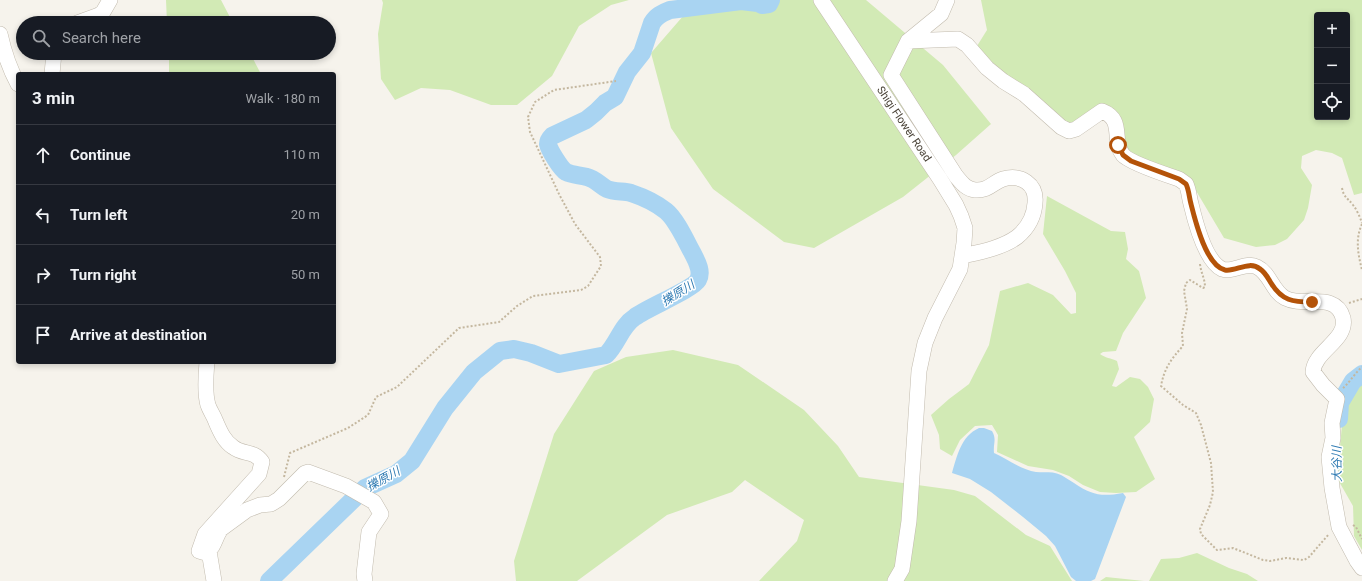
<!DOCTYPE html>
<html lang="en">
<head>
<meta charset="utf-8">
<style>
  body { margin:0; font-family:Roboto,"Noto Sans JP",sans-serif; background:#242831; color:#f1f3f6 }
  .controls { position:absolute; right:12px; top:12px; display:grid; overflow:hidden; border-radius:4px; box-shadow:0 2px 6px #0003 }
  .controls button { width:36px; height:36px; display:grid; place-items:center; padding:0; border:0; border-bottom:1px solid #363941; background:#171b24; color:#f1f3f6; font:20px sans-serif }
  .stop { position:absolute; width:12px; height:12px; margin:-9px; border:3px solid #b45309; border-radius:50%; background:#fff }
  .stop.end { background:#b45309; border-color:#fff; box-shadow:0 1px 4px #0008 }
  .list { margin:0; padding:0; list-style:none }
  h2 { display:flex; justify-content:space-between; align-items:center; height:52px; margin:0; padding:0 16px; font-size:17px }
  h2 small { font-size:13px; font-weight:400; color:#9ea1a6 }
  .list li { display:grid; grid-template-columns:26px 1fr auto; gap:12px; align-items:center; box-sizing:border-box; height:60px; padding:0 16px; border-top:1px solid #363941 }
  .list b { display:block; font-size:15px; white-space:nowrap }
  .list em { font-size:13px; font-style:normal; color:#9ea1a6 }
  .icon { flex:none; width:22px; height:22px; fill:none; stroke:currentColor; stroke-width:2; stroke-linecap:round; stroke-linejoin:round }
  .map { position:relative; flex:none; width:1362px; height:581px; overflow:hidden }
  .search { position:absolute; background:#171b24; box-shadow:0 2px 6px #0003; left:16px; top:16px; width:320px; height:44px; display:flex; align-items:center; gap:10px; box-sizing:border-box; padding:0 14px; border-radius:22px; color:#9ea1a6; font-size:15px }
  .panel { position:absolute; background:#171b24; box-shadow:0 2px 6px #0003; left:16px; top:72px; width:320px; height:292px; border-radius:4px }
  .map>svg:first-child { display:block }
</style>
</head>
<body>
<div class="map">
<svg width="1362" height="581" viewBox="0 0 1362 581">
  <rect width="100%" height="100%" fill="#f6f3ec"/>
  <path fill="#d2eab5" fill-rule="evenodd" d="M166 0H221L233 23H167Z
    M382 0H629L611 5 579 26 552 76 517 105H491L450 90 421 88 395 100 381 79 378 34 383 3Z
    M697 0H866L943 65 991 124 956 155 903 197 814 248 784 242 713 189 671 128 651 53Z
    M981 0H1362V193L1354 195 1342 158 1332 153 1316 150 1302 156 1301 168 1312 185 1308 208 1304 220 1287 239 1275 245 1256 247 1224 238 1192 184 1131 156 1122 145 1119 117 1088 114 1065 127 1001 75 977 46 987 30ZM1317 15H1347V117H1317Z
    M169 53H250L261 74H169Z
    M1047 196 1111 231 1125 232 1128 249 1126 259 1139 271 1146 298 1123 333 1116 351 1103 352 1100 354C1105 358 1111 358 1117 361L1119 369 1112 386 1116 387 1130 377 1140 379 1148 387 1154 399 1150 422 1134 437 1155 479 1136 492 1116 493 1100 492 1083 485 1069 476 1053 470 1028 466 997 452 998 435 992 425 975 426 960 440 952 456 940 449 939 435 931 415 949 399 969 384 989 345 1000 291 1028 283 1053 295 1071 314 1076 313V293L1065 271 1043 234Z
    M673 350 738 365 804 410 838 446 859 477 954 490 975 496 1026 535 1050 546 1072 581H759L797 541 804 520 745 480 732 492 667 515 577 581H516L514 561 554 434 594 371 626 357Z
    M1362 378V550L1354 536 1353 506 1337 478 1344 404 1353 388Z
    M1197 553 1229 568 1247 574 1258 581H1149L1161 559 1179 558Z
    M1106 577 1144 581H1100Z"/>
  <path fill="#a9d4f2" d="M979 428H984L992 431C997 440 993 443 994 453 1007 459 1022 470 1036 472 1044 473 1053 471 1061 475 1065 477 1069 480 1074 483 1092 495 1101 497 1123 493L1126 497 1095 579 1091 581H1076L1071 577 1055 546 1046 536 1023 517 991 492 970 479 952 473C957 456 961 436 979 428Z"/>
  <g fill="none" stroke-linecap="round" stroke-linejoin="round">
    <path stroke="#a9d4f2" stroke-width="18" d="M1339 419 1340 403 1353 381 1362 374
      M269 581 365 488 396 474 412 461 445 408 474 372 500 351 514 349 531 353 559 364 606 355C618 343 621 326 635 317 647 308 693 289 698 280 703 271 696 260 692 252 686 241 676 219 666 211 656 203 643 197 631 193 624 191 614 192 607 189 600 185 595 179 587 177 580 175 572 175 566 172 561 169 549 150 548 144 548 141 550 138 552 136L586 120 596 112 605 103 615 97 627 72 642 53 652 23C656 16 662 13 670 10L741 1 758 3 762 5 769 4 771 0"/>
    <defs>
      <path id="minor" d="M821 0 940 179 956 205 961 216 965 228 964 243 960 269 935 318 925 343 919 371 909 521 902 569 895 581
        M947 0 941 14 908 41 891 75 956 176C962 183 966 189 975 190 989 191 993 182 1003 179 1021 174 1037 184 1035 203 1034 218 1028 228 1017 237 1002 248 980 252 962 256
        M77 23 99 15 103 12 110 0
        M0 34C4 52 9 68 18 84
        M908 41 958 39 967 45 987 68 1003 81 1024 94 1061 127 1069 131 1076 129 1102 111C1125 120 1111 139 1123 155 1130 163 1167 175 1179 179L1186 184C1189 190 1189 197 1191 204 1195 221 1205 261 1222 269 1233 273 1246 261 1257 267 1270 273 1272 291 1285 298 1304 308 1336 291 1343 318 1348 340 1314 351 1313 372L1323 385 1337 399 1332 423 1333 438 1329 457 1332 488 1339 527 1357 561 1362 568
        M52 74 54 53
        M207 362C206 373 205 395 208 405 210 411 214 416 216 422 220 431 224 441 233 447 243 455 254 450 262 462L259 474 205 534 199 551 206 553C215 547 215 537 221 529L247 510 260 505 271 504 279 499 305 473 308 472 346 486 374 502 381 514 369 532 364 574 365 581
        M209 551 214 581"/>
    </defs>
    <use href="#minor" stroke="#c2bbae" stroke-width="16"/>
    <path stroke="#c4b79f" stroke-width="2" stroke-dasharray="2 2" stroke-linecap="butt" d="M1342 188C1344 198 1347 197 1353 205 1357 210 1360 217 1362 223
      M1362 224C1355 239 1358 254 1362 270
      M1200 264C1201 273 1205 279 1205 287L1203 288 1190 280 1186 283 1184 291 1187 309 1182 333 1183 346C1171 359 1164 369 1161 386L1183 405 1196 413 1201 425 1211 463 1213 492 1210 505 1200 529 1201 534 1217 550 1233 548 1263 560 1270 561 1286 558 1304 560 1309 557 1329 534
      M1349 303 1362 299
      M1343 388C1350 382 1355 373 1362 367
      M284 477 290 453 348 428 368 415 376 397 397 387 459 328 499 322 517 306 533 296 581 290 588 286 601 266 600 257 575 224 559 194 530 132 528 117 535 102 554 90 616 81
      M1353 525 1356 527 1362 539"/>
    <use href="#minor" stroke="#fff" stroke-width="15"/>
  </g>
  <g fill="none" stroke-linecap="round" stroke-linejoin="round">
    <path stroke="#b45309" stroke-width="5" d="M1118 145 1123 155 1131 161 1179 179 1186 184C1189 190 1189 197 1191 204 1195 220 1206 266 1225 270 1236 272 1249 260 1260 269 1265 272 1268 278 1271 283 1282 301 1293 302 1312 302"/>
  </g>
  <g text-anchor="middle" dominant-baseline="central" stroke-width="3" stroke-linejoin="round" paint-order="stroke">
    <g font-size="11" fill="#4b4439" stroke="#fff">
      <text transform="translate(904 124) rotate(56)">Shigi Flower Road</text>
    </g>
    <g font-size="12" font-style="italic" fill="#2e7ab2" stroke="#fff">
      <text transform="translate(678 293) rotate(-32)">擽原川</text>
      <text transform="translate(1337 464) rotate(-91)">大谷川</text>
      <text transform="translate(383 479) rotate(-29)">擽原川</text>
    </g>
  </g>
</svg>
<div class="controls">
<button>+</button>
<button>−</button>
<button><svg class="icon" aria-label="locate" viewBox="0 0 24 24"><circle cx="12" cy="12" r="6"/><path d="M12 2v4M12 18v4M2 12h4M18 12h4"/></svg></button>
</div>
<div class="stop" style="left:1118px;top:145px"></div>
<div class="stop end" style="left:1312px;top:302px"></div>
<div class="search"><svg class="icon" aria-label="search" viewBox="0 0 24 24"><circle cx="10" cy="10" r="6"/><path d="M15 15l6 6"/></svg>Search here</div>
<section class="panel">
<h2>3 min<small>Walk · 180 m</small></h2>
<ul class="list">
<li><svg class="icon" aria-label="ahead" viewBox="0 0 24 24"><path d="M12 20V5M6 11l6-6 6 6"/></svg><div><b>Continue</b></div><em>110 m</em></li>
<li><svg class="icon" aria-label="left" viewBox="0 0 24 24"><path d="M17 20v-9H6M10 6l-5 5 5 5"/></svg><div><b>Turn left</b></div><em>20 m</em></li>
<li><svg class="icon" aria-label="right" viewBox="0 0 24 24"><path d="M7 20v-9h11M14 6l5 5-5 5"/></svg><div><b>Turn right</b></div><em>50 m</em></li>
<li><svg class="icon" aria-label="arrive" viewBox="0 0 24 24"><path d="M6 21V4h12l-3 4 3 4H6"/></svg><div><b>Arrive at destination</b></div></li>
</ul>
</section>
</div>
</body>
</html>
